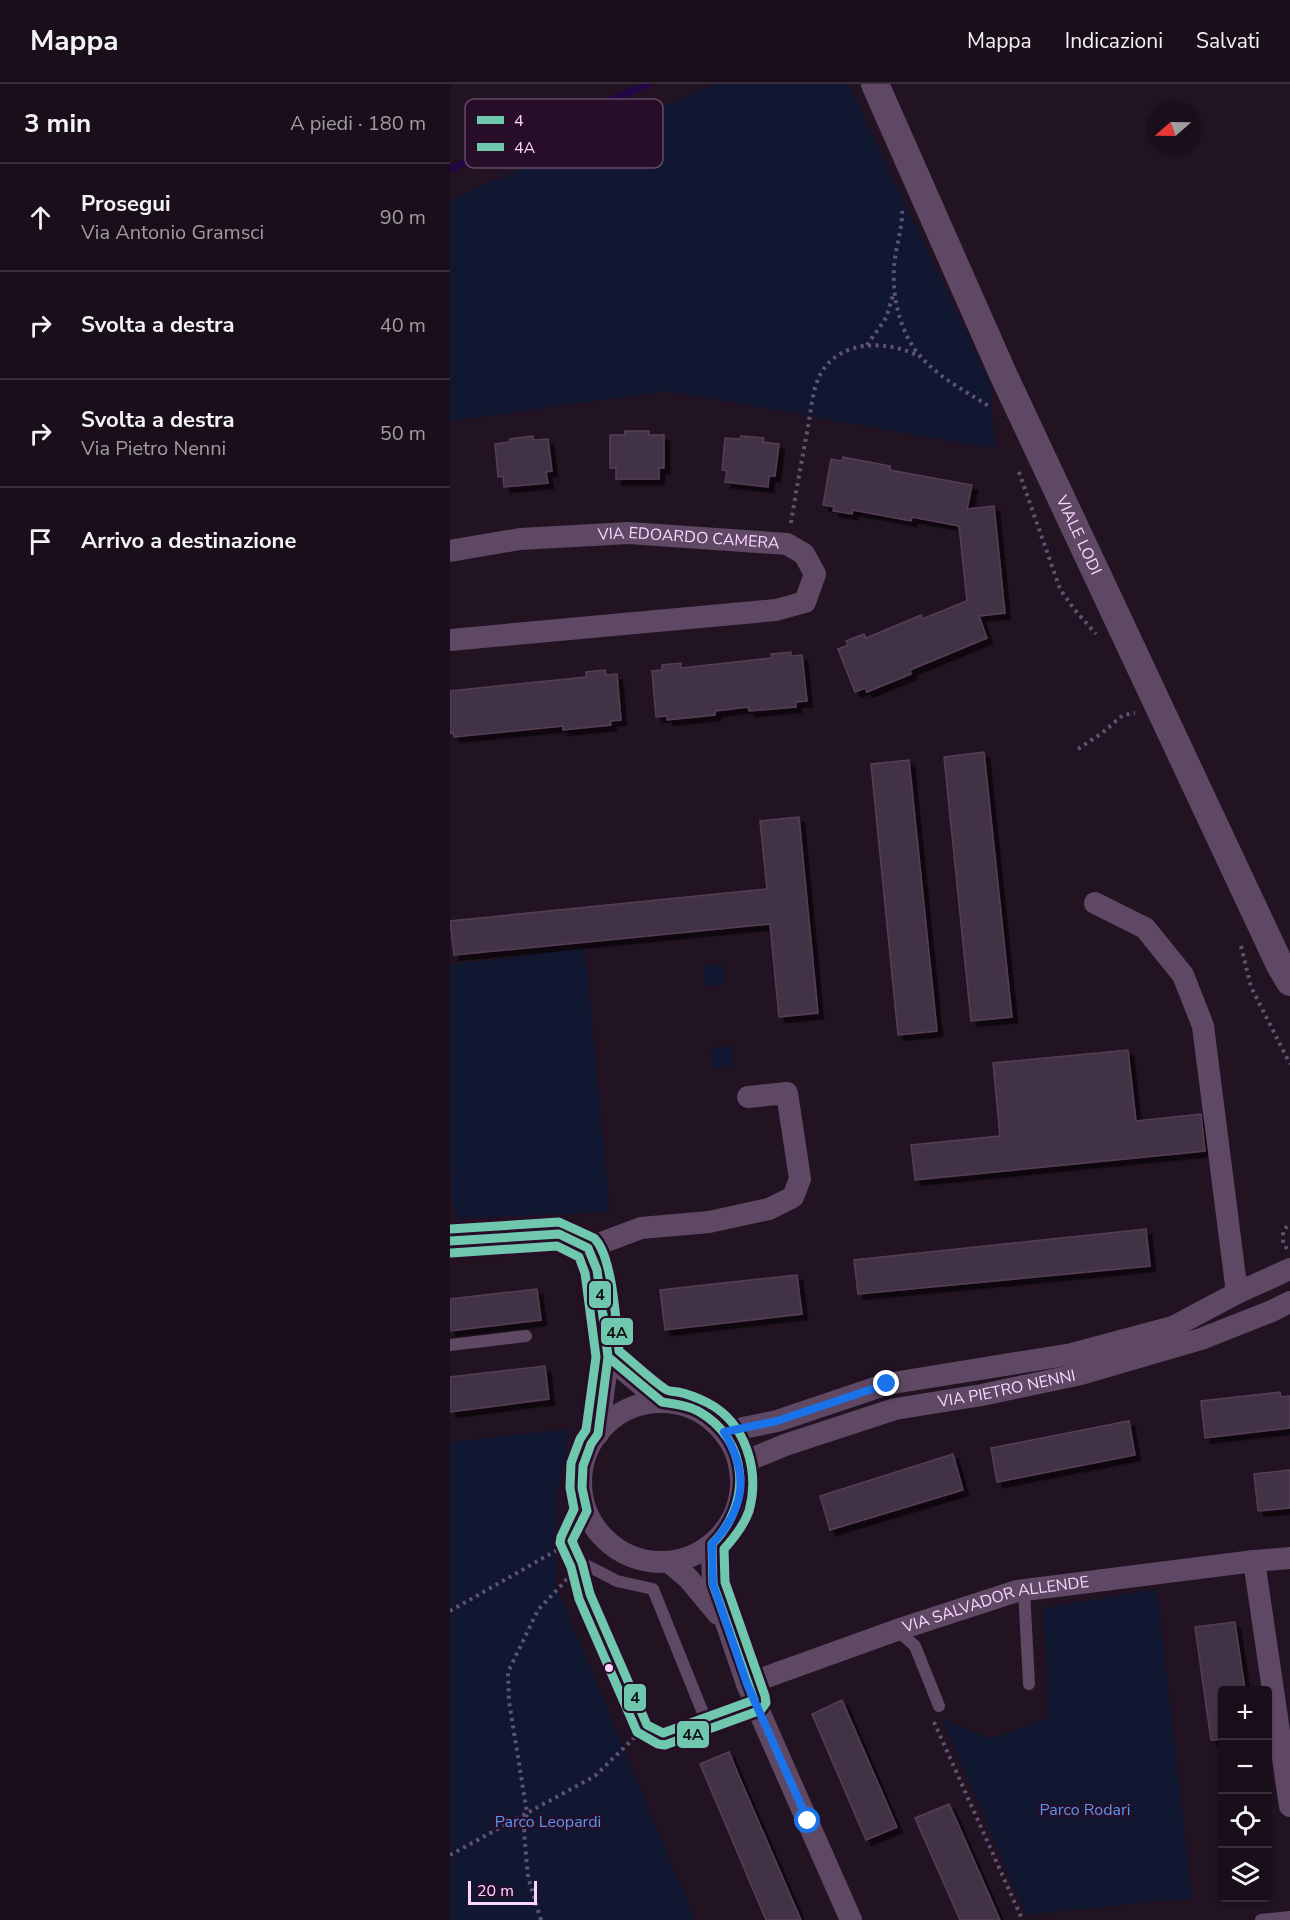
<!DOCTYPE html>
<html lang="it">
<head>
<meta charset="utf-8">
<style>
  body { margin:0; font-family:"Nunito Sans",sans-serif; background:#271c27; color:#f1f3f6 }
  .controls { position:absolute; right:18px; bottom:18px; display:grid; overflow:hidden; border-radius:6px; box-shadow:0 2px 4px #0004 }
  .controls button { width:54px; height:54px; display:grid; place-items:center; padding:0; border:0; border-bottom:2px solid #382e39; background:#1a0e1a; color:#f1f3f6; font:30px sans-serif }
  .compass { position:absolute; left:696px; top:18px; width:54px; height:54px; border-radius:50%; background:#1a0e1a; box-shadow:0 2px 4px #0004; rotate:250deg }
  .scale { position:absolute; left:18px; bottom:15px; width:69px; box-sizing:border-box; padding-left:6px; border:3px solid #fbd5ff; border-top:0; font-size:16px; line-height:21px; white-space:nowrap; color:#fbd5ff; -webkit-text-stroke:4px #280d29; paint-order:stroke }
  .stop { position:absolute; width:18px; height:18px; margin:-14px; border:4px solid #1a73e8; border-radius:50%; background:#fff }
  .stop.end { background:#1a73e8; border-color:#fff; box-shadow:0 2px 6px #0008 }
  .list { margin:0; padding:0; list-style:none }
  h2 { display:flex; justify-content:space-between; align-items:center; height:78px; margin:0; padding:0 24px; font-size:26px }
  h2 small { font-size:20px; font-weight:400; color:#9f9ca2 }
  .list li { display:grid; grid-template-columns:39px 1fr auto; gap:18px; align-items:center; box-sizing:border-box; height:108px; padding:0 24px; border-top:2px solid #382e39 }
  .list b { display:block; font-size:22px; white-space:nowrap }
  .list p { margin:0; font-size:20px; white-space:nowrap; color:#9f9ca2 }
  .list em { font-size:20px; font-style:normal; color:#9f9ca2 }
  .icon { flex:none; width:33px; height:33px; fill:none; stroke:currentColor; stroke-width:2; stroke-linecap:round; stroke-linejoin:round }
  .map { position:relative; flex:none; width:840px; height:1836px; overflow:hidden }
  header { display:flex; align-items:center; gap:36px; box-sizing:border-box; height:84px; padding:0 30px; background:#1a0e1a; border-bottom:2px solid #382e39 }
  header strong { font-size:28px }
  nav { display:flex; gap:33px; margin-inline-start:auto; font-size:21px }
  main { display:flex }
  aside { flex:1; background:#1a0e1a }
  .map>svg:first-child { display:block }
</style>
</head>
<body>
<header>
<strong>Mappa</strong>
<nav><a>Mappa</a><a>Indicazioni</a><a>Salvati</a></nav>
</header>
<main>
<aside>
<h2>3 min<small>A piedi · 180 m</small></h2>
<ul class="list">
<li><svg class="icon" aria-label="ahead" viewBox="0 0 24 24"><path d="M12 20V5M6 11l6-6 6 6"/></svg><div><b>Prosegui</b><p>Via Antonio Gramsci</p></div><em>90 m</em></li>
<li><svg class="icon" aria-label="right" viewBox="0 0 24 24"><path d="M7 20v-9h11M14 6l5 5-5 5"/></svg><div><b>Svolta a destra</b></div><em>40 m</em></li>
<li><svg class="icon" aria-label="right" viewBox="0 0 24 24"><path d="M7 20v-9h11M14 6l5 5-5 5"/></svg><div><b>Svolta a destra</b><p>Via Pietro Nenni</p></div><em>50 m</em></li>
<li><svg class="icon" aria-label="arrive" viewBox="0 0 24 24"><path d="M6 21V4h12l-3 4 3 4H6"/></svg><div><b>Arrivo a destinazione</b></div></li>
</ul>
</aside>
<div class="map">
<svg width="840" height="1836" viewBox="0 0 840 1836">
  <defs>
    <filter id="shadow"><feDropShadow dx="5.5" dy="5.5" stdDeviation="0" flood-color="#0009"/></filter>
  </defs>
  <rect width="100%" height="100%" fill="#221323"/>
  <path fill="#121731" d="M264 0H398L540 298 545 365 218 307 0 337V116Z
    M135 864 160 1128 5 1135 0 1087V881Z
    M273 880 275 900 255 902 253 882Z
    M281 962 283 982 263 984 261 964Z
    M120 1345 108 1405 105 1499 245 1836H0V1358Z
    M707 1505 742 1814 576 1831 492 1634 541 1655 598 1634 594 1524Z"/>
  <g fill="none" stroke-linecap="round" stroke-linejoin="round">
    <path stroke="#230646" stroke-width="7" d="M0 85 198 0"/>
  </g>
  <path fill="#433145" stroke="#563e57" stroke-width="1.5" filter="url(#shadow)" d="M175 347H199V351H214V384H209V395H166V384H160V351H175Z
    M83 352V356L98 355 102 387 96 388 98 399 54 403 53 392 48 393 45 360 60 358V355Z
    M291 352 314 354 313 358 329 360 325 392H319L318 403 275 398 277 387 272 386 275 354 290 355Z
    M393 373 440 382V386L522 401 517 425 544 422 555 529 529 532 537 554 460 586 461 590 417 608 415 604 405 608 388 565 398 561 396 557 414 550 416 554 471 531 472 535 517 517 509 442 462 433 461 437 403 426 402 430 383 427 384 423 373 421 381 375 392 377Z
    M341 568V572L352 571 357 617 346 618V623L299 627 298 623 265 627V631L217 636V632L206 633 202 587 212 586V581L231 579V584L322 574 321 570Z
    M155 586 156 591 167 590 171 636 160 637 161 641 113 646V642L4 653 3 648 0 649V607L136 593V588Z
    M534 668 562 933 521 937 494 673Z
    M459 676 487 947 448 951 421 680Z
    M349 733 368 929 329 933 320 840 4 871 0 837 317 805 310 737Z
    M678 966 686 1037 751 1030 755 1067 465 1096 461 1061 550 1052 543 979Z
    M696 1145 700 1182 408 1210 404 1176Z
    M347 1191 352 1230 215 1246 210 1206Z
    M87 1205 91 1236 0 1247V1215Z
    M95 1282 99 1315 0 1328V1293Z
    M830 1308 831 1313 840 1312V1344L755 1354 751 1317Z
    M679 1337 685 1371 547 1398 541 1364Z
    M503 1370 513 1406 380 1446 370 1412Z
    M840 1386V1424L808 1427 804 1390Z
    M785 1538 795 1606H772V1656H761L745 1543Z
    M392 1616 447 1743 416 1756 362 1630Z
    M279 1668 291 1697 351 1836H316L250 1680Z
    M499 1720 505 1733 550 1836H510L465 1734Z"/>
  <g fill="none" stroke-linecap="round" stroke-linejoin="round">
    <path stroke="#5e5374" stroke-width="4" stroke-dasharray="3 4.5" stroke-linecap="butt" d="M452 127C453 142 445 166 444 183 442 213 450 251 472 274 491 295 517 308 540 323
      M417 261 436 234 444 208
      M569 388 610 505 624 525 646 550
      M341 439C346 407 352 375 358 343 361 327 362 308 369 293 387 255 438 255 470 273
      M628 665 652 649 673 631 685 629
      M791 862 801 903 840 980
      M837 1165 833 1159V1147L840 1139
      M0 1527 109 1465
      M484 1638 572 1835
      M0 1771 145 1692 185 1653
      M91 1836 78 1793 74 1748 77 1729 59 1617 58 1588 88 1526 119 1493"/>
    <path stroke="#5f4864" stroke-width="12" d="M0 1261 76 1252
      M137 1427 122 1457 132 1479 140 1510 197 1641 213 1649 304 1616
      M132 1479 167 1497 203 1505 255 1634
      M574 1506 579 1600
      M447 1546 465 1562 489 1622
      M811 1836 840 1833"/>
    <g stroke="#5f4864" stroke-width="22">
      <path id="s1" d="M0 467 70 455 179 449 337 460 354 470 365 490 355 518 326 526 0 556"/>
      <path d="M645 819 695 844 733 891 753 942 787 1209"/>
      <path d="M0 1157 109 1150 138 1164 147 1186 158 1273 148 1350"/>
      <path d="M138 1164 191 1144 259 1138 319 1125 343 1113 350 1095 337 1009 298 1013"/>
      <path d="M158 1273 212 1318"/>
      <circle cx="211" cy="1398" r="80"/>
      <path d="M274 1348 327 1337 437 1300 622 1270 723 1243 787 1209 840 1185"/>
      <path id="s2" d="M289 1380 335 1361 445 1325 532 1311 631 1290 751 1255 822 1227 840 1218"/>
      <path d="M262 1460 263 1500 297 1600 401 1836"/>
      <path d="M804 1477 840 1722"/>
      <path d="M219 1478 238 1494 268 1530"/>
      <path id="s3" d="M297 1600 447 1546 567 1507 804 1477 840 1474"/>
    </g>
    <path stroke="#5f4864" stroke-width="28" id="s4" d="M425 0 553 290 830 881 840 898"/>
    <defs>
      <path id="bus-1" d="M0 1157 109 1150 138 1164 147 1186 158 1273 148 1350 141 1360 133 1382 132 1404 137 1427 122 1457 132 1479 140 1510 197 1641 213 1649 304 1616
        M153 1230 158 1273 212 1318
        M212 1318C224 1320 237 1321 248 1327 300 1356 302 1420 262 1460
        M262 1460 263 1500 304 1616"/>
      <path id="bus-2" d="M0 1145 109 1138 144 1154C163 1172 166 1240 169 1267 184 1279 199 1294 215 1305 219 1308 223 1307 228 1308 238 1310 250 1315 258 1319 296 1339 310 1387 299 1427 294 1441 284 1454 274 1465L275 1498 315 1612 316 1619 311 1626 215 1661 208 1660 187 1648 129 1515 121 1483 110 1459 111 1453 124 1425 120 1404 121 1379 130 1355 136 1346 146 1273 135 1189 129 1173 107 1162 1 1169"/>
    </defs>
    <use href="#bus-1" stroke="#280d29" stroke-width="14"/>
    <use href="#bus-2" stroke="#280d29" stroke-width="14"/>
    <use href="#bus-1" stroke="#6fc7ae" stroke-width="9"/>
    <use href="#bus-2" stroke="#6fc7ae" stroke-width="9"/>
  </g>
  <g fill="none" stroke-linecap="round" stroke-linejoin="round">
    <path stroke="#1a73e8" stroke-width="8" d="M358 1737 297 1600 263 1500 262 1460C295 1424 300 1391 274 1348L327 1337 437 1300"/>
  </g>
  <circle fill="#fbd5ff" stroke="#280d29" stroke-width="2" cx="159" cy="1584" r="5"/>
  <g text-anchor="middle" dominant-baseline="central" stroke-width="4.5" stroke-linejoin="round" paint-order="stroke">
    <g font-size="16" fill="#fbd5ff" stroke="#280d29">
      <text stroke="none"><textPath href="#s4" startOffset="495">VIALE LODI</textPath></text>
      <text stroke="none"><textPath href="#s1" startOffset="240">VIA EDOARDO CAMERA</textPath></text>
      <text stroke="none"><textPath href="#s2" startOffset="279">VIA PIETRO NENNI</textPath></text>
      <text stroke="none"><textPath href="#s3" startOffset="262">VIA SALVADOR ALLENDE</textPath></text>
    </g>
    <g font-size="16" fill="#5598eb" stroke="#280d29">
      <text x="635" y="1726">Parco Rodari</text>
      <text x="98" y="1738">Parco Leopardi</text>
    </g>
  </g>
  <rect x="15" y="15" width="198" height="69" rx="9" fill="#280d29" stroke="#674969" stroke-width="1.5"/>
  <rect x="27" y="32" width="27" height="8" fill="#6fc7ae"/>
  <rect x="27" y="59" width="27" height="8" fill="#6fc7ae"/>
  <g font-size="16" fill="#fbd5ff">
    <text x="64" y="42">4</text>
    <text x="64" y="69">4A</text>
  </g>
  <g stroke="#280d29" stroke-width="2">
    <rect x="138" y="1196" width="24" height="29" rx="6" fill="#6fc7ae"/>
    <rect x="150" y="1233" width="34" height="29" rx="6" fill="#6fc7ae"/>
    <rect x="173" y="1599" width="24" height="29" rx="6" fill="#6fc7ae"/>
    <rect x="226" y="1636" width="34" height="29" rx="6" fill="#6fc7ae"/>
  </g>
  <g font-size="16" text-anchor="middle" font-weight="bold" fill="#111">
    <text x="150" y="1216">4</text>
    <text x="167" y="1254">4A</text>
    <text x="185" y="1619">4</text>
    <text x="243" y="1656">4A</text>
  </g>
</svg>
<div class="controls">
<button>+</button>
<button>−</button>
<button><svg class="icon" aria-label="locate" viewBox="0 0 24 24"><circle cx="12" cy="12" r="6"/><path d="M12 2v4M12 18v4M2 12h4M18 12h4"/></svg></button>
<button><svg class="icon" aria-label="layers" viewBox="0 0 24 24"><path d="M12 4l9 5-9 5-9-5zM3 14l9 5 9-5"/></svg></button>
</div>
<svg class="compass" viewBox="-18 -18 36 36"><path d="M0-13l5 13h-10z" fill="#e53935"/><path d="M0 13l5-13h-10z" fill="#9f9ca2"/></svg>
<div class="scale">20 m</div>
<div class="stop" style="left:358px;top:1737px"></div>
<div class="stop end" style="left:437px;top:1300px"></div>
</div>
</main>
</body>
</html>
